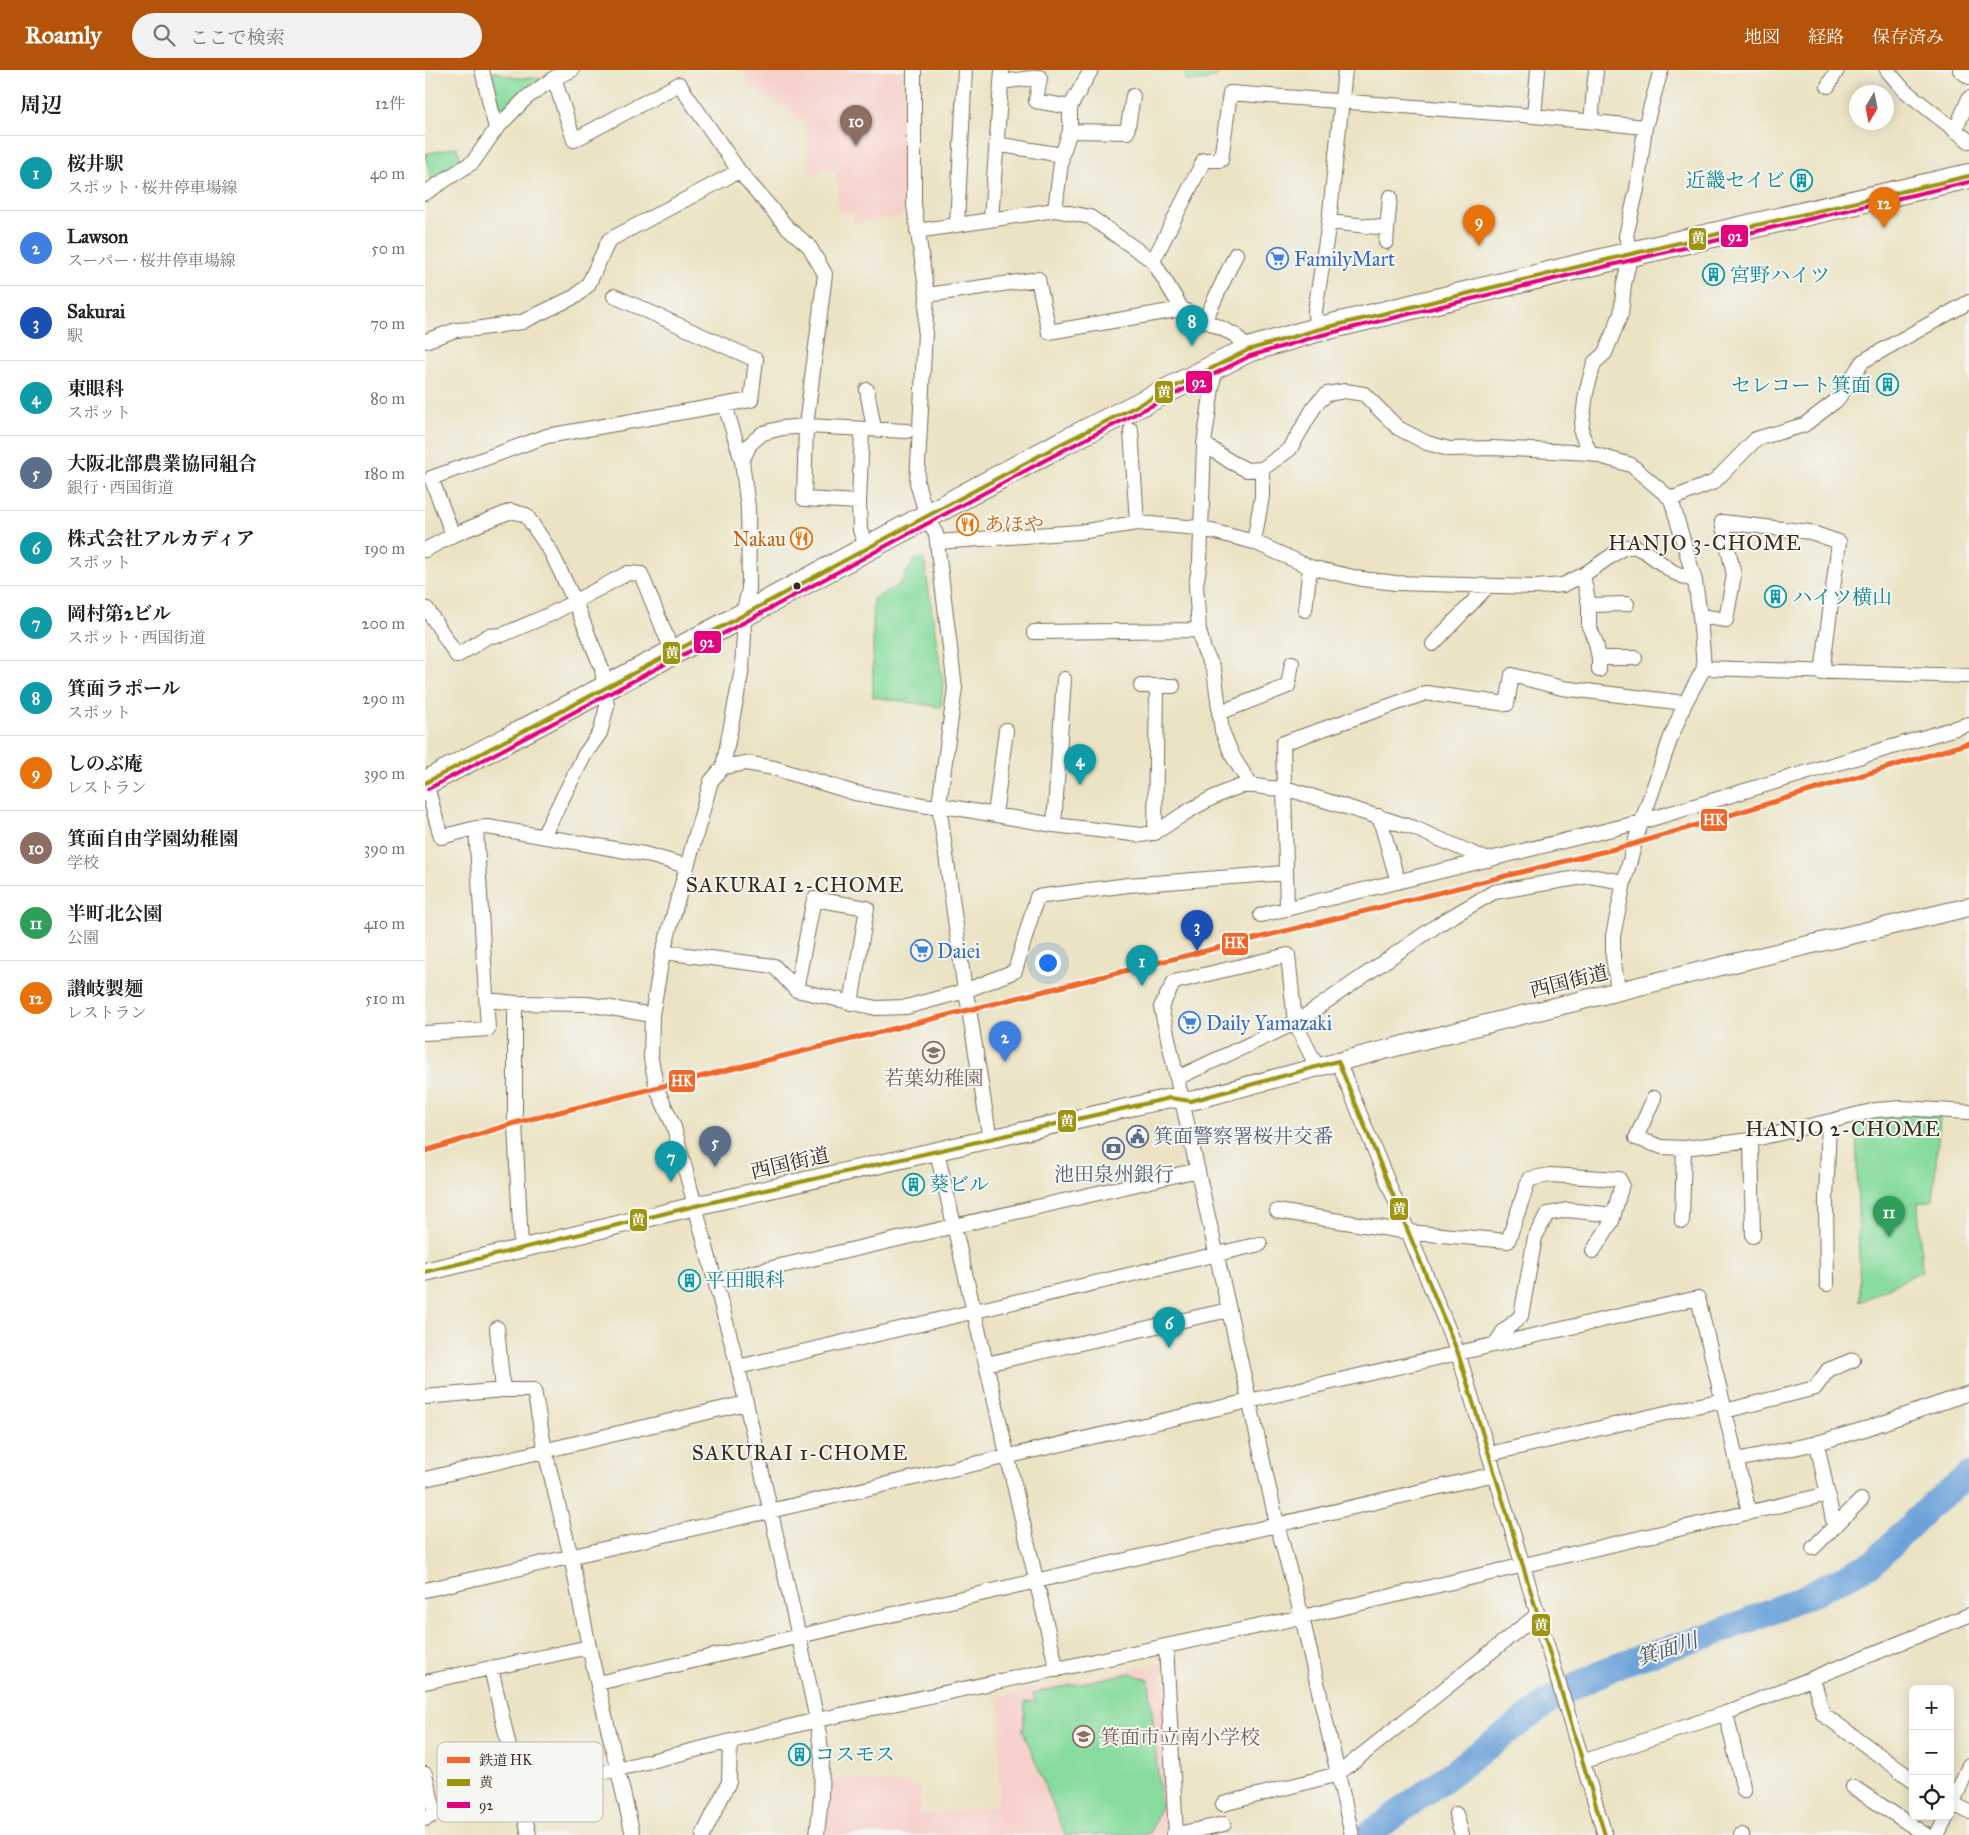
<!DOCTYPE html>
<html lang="ja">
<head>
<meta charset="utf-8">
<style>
  body { margin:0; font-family:"IM FELL Great Primer","Noto Serif JP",serif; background:#f2f2f2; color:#222 }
  .controls { position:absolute; right:15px; bottom:15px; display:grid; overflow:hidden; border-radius:8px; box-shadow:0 2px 12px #0003 }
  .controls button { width:45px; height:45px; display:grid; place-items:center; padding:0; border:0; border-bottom:1px solid #e0e0e0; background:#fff; color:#222; font:25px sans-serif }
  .compass { position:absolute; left:1424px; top:15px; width:45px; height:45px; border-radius:50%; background:#fff; box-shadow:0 2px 12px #0003; rotate:190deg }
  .you { position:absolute; left:622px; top:892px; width:18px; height:18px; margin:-12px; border:4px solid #fff; border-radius:50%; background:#1a73e8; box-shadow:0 0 0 8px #1a73e833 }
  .badge { display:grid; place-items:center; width:32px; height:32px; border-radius:50%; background:#b45309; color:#fff; font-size:16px; font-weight:700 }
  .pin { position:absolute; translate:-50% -41px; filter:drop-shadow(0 1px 2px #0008) }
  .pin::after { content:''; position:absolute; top:26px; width:18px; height:15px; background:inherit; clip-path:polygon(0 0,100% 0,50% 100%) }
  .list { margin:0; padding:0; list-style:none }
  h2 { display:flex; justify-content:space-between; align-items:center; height:65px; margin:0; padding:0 20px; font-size:21px }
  h2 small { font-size:16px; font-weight:400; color:#767676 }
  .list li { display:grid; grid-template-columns:32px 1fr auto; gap:15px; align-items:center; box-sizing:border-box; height:75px; padding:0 20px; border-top:1px solid #e0e0e0 }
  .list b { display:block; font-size:19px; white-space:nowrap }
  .list p { margin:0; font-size:16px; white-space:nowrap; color:#767676 }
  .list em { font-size:16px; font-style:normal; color:#767676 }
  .icon { flex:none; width:28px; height:28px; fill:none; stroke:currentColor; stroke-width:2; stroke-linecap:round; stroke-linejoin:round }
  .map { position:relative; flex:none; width:1544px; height:1765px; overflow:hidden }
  header { display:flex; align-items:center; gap:30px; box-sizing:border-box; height:70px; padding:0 25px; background:#b45309; color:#fff }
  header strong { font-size:24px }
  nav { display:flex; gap:28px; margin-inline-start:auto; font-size:18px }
  .search { width:350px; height:45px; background:#f2f2f2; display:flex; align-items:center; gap:12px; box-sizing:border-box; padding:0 18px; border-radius:28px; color:#767676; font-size:19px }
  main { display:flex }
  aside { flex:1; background:#fff }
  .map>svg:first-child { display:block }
</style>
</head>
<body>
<header>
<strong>Roamly</strong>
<div class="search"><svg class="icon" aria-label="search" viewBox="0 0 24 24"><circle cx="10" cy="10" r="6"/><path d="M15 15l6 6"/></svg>ここで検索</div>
<nav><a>地図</a><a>経路</a><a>保存済み</a></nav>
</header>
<main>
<aside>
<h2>周辺<small>12件</small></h2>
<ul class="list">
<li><span class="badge" style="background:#0f9aa8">1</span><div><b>桜井駅</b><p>スポット · 桜井停車場線</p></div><em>40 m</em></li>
<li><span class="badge" style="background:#3f7fe0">2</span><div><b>Lawson</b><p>スーパー · 桜井停車場線</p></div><em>50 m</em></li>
<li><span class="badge" style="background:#1a4fb4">3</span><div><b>Sakurai</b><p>駅</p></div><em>70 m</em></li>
<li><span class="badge" style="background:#0f9aa8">4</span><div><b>東眼科</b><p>スポット</p></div><em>80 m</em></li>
<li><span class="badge" style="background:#5c6f8a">5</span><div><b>大阪北部農業協同組合</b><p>銀行 · 西国街道</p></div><em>180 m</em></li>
<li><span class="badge" style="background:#0f9aa8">6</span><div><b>株式会社アルカディア</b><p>スポット</p></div><em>190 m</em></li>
<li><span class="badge" style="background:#0f9aa8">7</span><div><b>岡村第2ビル</b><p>スポット · 西国街道</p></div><em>200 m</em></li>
<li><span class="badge" style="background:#0f9aa8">8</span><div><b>箕面ラポール</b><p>スポット</p></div><em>290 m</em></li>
<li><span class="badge" style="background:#e8710a">9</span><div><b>しのぶ庵</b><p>レストラン</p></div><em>390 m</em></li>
<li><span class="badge" style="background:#8d6e63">10</span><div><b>箕面自由学園幼稚園</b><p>学校</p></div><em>390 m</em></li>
<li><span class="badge" style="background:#2e9e5b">11</span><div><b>半町北公園</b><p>公園</p></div><em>410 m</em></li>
<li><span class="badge" style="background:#e8710a">12</span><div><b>讃岐製麺</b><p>レストラン</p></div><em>510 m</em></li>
</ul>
</aside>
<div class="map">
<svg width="1544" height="1765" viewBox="0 0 1544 1765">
  <rect width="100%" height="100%" fill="#f6f6f2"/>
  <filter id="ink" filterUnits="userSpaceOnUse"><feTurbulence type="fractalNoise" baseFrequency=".02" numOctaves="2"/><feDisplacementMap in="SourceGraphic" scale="10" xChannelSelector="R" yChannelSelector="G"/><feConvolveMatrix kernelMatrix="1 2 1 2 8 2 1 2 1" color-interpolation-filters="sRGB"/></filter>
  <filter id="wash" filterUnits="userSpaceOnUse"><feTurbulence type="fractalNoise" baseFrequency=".0096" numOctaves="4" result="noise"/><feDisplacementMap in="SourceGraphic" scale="20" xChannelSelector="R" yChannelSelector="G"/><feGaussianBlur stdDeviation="1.12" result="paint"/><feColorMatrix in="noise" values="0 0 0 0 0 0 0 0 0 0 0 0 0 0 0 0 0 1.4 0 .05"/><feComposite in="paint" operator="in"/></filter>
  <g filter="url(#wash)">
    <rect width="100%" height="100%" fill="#ebe3c4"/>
    <path fill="#f7d0cb" d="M319 0H479L477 147 429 153 428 143 414 141 411 100 385 103 381 51 323 14Z
      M738 1592 747 1762 740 1765H400L406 1708 495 1716 494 1745 569 1737 574 1724 575 1627Z"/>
    <path fill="#86db9d" stroke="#60825e" d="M759 0H796L792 6 780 11H761Z
      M70 2 92 8H114L115 10 79 41H76L67 3Z
      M32 77 36 93 6 112 0 84Z
      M490 489H499L518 614 516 637 448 627V529L474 515Z
      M1451 1044 1515 1045 1508 1130 1493 1133 1497 1201 1435 1232 1431 1052Z
      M705 1603 724 1610 736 1736 725 1763 718 1765H640L598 1661 600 1632 611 1631 608 1623Z"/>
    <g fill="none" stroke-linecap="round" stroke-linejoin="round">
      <path stroke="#6ca2d9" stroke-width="26" d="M943 1765 1133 1625 1195 1594 1294 1562 1380 1527 1448 1493 1504 1437 1544 1405"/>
    </g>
  </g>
  <g filter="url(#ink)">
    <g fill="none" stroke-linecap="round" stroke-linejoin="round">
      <defs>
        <path id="minor" d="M57 0 71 59
          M489 0V135L502 225 492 413 502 447 511 464 512 472 530 618 514 735 540 921 543 933 565 1070
          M1462 0 1479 20 1544 71
          M1535 0 1544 7
          M129 8 149 70 254 14 314 101 362 157 384 176 400 204 381 356 379 429 434 432
          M576 12 615 7 611 31 645 37
          M1403 16 1412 0
          M1109 46 1113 0
          M1166 51 1171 0
          M645 61 702 62 708 26
          M1530 61 1544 28
          M571 74 637 85
          M0 123 48 92 71 59 101 28 129 8 147 0
          M630 140 637 85 645 61V37L666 0
          M566 149 577 0
          M904 152 962 158
          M532 154 540 0
          M492 161 630 140 665 147 728 191 757 239 810 265 823 280
          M961 172 965 127
          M728 191 779 90H796L805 23 1109 46 1220 57
          M502 225 613 209 624 262 757 239
          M780 250 811 184
          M891 260 890 241 904 152 920 0
          M0 271 31 260 50 259 97 252 151 226 163 215 184 170 314 101
          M790 297 779 374 775 491 771 515 774 560 779 580 789 600 797 661 808 687 825 714
          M442 320 449 359
          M300 335 317 391 323 438 324 519 318 544 319 564 317 599 298 697 286 711 238 882 227 945 226 989 232 1019 249 1057 313 1297 374 1567 392 1650 397 1688 396 1728 392 1765
          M437 360 434 432 435 460 442 478
          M706 360 712 453
          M779 374 806 392 822 400 837 399 865 379 891 334 902 324 920 321 939 324 973 358 1002 373 1024 379 1068 378 1165 383 1206 395 1246 429 1270 511 1275 546 1279 598 1260 633 1245 670 1212 765 1199 812 1188 866V887L1193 920
          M1165 383 1156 362 1161 323 1169 293 1180 283 1196 244 1199 214 1206 184 1201 166 1212 119 1220 57 1236 0
          M317 391 325 374 338 363 357 358 381 356 482 361
          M1246 429 1289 412 1331 369 1379 355 1412 330 1438 291 1544 232
          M28 465 6 408 122 366 326 330 331 290 189 226
          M512 472 654 462 712 453 775 458 829 472 885 497 937 509 971 513 1111 517 1138 515 1158 505 1198 478 1209 476 1221 482 1248 502 1270 511
          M829 472 837 426V399
          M0 480 28 465 86 441 101 445 126 482 150 532 177 599 182 636 175 663 160 684 118 766
          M1158 505 1164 535V556L1171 573 1174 588V600
          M1164 535 1202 534
          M0 539H2L32 586 63 566 77 565 126 544 203 503 216 504 248 583
          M880 540 885 497
          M1275 546 1301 550 1309 505 1297 452 1385 462 1414 472 1397 603
          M609 562 774 560
          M1008 574 1063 516
          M1174 588H1210
          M1279 598 1544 606
          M716 616H748
          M794 643 863 616 867 593
          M298 697 321 693 349 698 430 723 503 736 514 735 629 755 716 765C735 763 741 755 757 745 773 735 796 723 813 717 829 712 844 721 860 718L989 758 1063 790
          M1 713 16 767 51 758 63 757 219 784 262 796
          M570 745 581 660
          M954 746 973 812
          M629 755 639 609
          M730 763 732 616
          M862 839 858 673 1001 623 1082 634 1087 605 1137 618 1260 633
          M836 845 1216 752 1544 654
          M238 882 349 896 371 920 451 938 481 937 540 921 590 901 612 827 703 815 860 803
          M371 920 389 829 442 838 426 933
          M62 930 90 933 162 934 227 945
          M90 933V1053L96 1178
          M0 963 63 959 51 758
          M913 991 1033 1283 1180 1765
          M892 997 870 953 863 885 749 912 736 937 852 1454 877 1547 927 1765
          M752 1008 870 953 1014 854 1069 822 1164 806 1199 812
          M1229 1028 1211 1068 1237 1077 1259 1078 1326 1070 1451 1040 1477 1038 1544 1042
          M1326 1070 1328 1166
          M512 1082 632 1600
          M852 1141 983 1162 1083 1171 1104 1109 1125 1105 1194 1109 1197 1114 1187 1151 1168 1181
          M1257 1151 1259 1078
          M291 1211 773 1100
          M1402 1214 1401 1130 1404 1052
          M72 1258 78 1320H109L120 1381 146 1487 164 1577 208 1765
          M1071 1274 1078 1262 1096 1246 1110 1167 1122 1144 1142 1140 1189 1145
          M561 1294 804 1240
          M313 1297 835 1174
          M0 1327 78 1320
          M1300 1341 1390 1318 1403 1300 1428 1290
          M1392 1373 1409 1455
          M1064 1384 1297 1330
          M1312 1390 1392 1373 1443 1358 1544 1323
          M0 1409 321 1333
          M1388 1478 1436 1430
          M0 1520 1273 1228 1324 1442
          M741 1576 751 1764
          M66 1598 104 1765
          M1388 1608 1398 1644 1488 1710
          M0 1612 164 1577
          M173 1613 1070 1404
          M1301 1643 1319 1721
          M1157 1692 1301 1643 1544 1545
          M0 1704 10 1744
          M1428 1717 1501 1765
          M1525 1732 1544 1742
          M798 1734 913 1704 1112 1545
          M1525 1740 1544 1695
          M1031 1744 1037 1765
          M0 1749 10 1744 94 1720 193 1699 392 1650 877 1547 1403 1424
          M278 1765 304 1712 305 1672
          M748 1765 799 1754
          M1316 1765H1317
          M1512 1765 1522 1746"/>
        <path id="tertiary" d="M0 1202 270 1136 745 1028 766 1031C1024 961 1284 898 1544 837"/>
        <path id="trunk" d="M0 713 300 555 636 374 823 280 891 260 1206 184 1544 106"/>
      </defs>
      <use href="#minor" stroke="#796b58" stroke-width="16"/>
      <use href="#tertiary" stroke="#796b58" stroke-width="20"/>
      <use href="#trunk" stroke="#796b58" stroke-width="26"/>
      <use href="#minor" stroke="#fff" stroke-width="14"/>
      <use href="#tertiary" stroke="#fff" stroke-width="18"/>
      <use href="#trunk" stroke="#fff" stroke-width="24"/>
      <defs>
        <path id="bus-1" d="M0 713 300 555 636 374 823 280 891 260 1206 184 1544 106
          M0 1202 270 1136 745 1028 766 1031 913 991 1033 1283 1180 1765"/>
        <path id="bus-2" d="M3 719 303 561 639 380 825 286 893 266 1207 190 1544 112"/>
      </defs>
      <use href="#bus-1" stroke="#f6f6f2" stroke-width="8"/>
      <use href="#bus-2" stroke="#f6f6f2" stroke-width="8"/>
      <use href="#bus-1" stroke="#9d940f" stroke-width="4"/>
      <use href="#bus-2" stroke="#e5007d" stroke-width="4"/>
      <defs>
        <path id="rail-1" d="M0 1081 90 1053 1209 774 1544 673"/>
      </defs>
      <use href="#rail-1" stroke="#f6f6f2" stroke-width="9"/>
      <use href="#rail-1" stroke="#f26627" stroke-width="5"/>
    </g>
  </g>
  <defs>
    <symbol id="building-ring" viewBox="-11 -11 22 22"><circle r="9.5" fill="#f6f6f2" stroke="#0f9aa8" stroke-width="1.5"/><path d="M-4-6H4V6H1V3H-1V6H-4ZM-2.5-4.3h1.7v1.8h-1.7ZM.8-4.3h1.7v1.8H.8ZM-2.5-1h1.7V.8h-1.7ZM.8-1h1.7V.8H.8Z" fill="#0f9aa8"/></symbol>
    <symbol id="supermarket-ring" viewBox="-11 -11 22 22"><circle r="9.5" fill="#f6f6f2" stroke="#3f7fe0" stroke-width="1.5"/><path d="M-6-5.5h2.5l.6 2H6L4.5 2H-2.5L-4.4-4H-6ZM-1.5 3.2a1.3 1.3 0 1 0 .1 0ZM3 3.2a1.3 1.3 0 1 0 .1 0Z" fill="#3f7fe0"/></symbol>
    <symbol id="restaurant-ring" viewBox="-11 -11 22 22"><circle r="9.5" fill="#f6f6f2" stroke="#e8710a" stroke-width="1.5"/><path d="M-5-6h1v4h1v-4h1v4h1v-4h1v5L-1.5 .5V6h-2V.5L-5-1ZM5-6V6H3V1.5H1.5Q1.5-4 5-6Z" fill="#e8710a"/></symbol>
    <symbol id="school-ring" viewBox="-11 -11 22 22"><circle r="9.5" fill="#f6f6f2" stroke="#8d6e63" stroke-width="1.5"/><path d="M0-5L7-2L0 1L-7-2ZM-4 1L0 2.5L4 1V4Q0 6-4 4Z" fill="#8d6e63"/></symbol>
    <symbol id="civic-ring" viewBox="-11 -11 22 22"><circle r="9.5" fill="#f6f6f2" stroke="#5c6f8a" stroke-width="1.5"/><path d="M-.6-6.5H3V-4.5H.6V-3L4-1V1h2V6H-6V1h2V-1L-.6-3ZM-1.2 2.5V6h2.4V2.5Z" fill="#5c6f8a"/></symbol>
    <symbol id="bank-ring" viewBox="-11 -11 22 22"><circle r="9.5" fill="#f6f6f2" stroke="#5c6f8a" stroke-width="1.5"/><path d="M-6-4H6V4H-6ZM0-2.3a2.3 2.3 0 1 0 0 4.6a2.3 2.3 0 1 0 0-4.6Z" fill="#5c6f8a"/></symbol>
  </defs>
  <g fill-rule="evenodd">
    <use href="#building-ring" x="1364" y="98" width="25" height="25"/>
    <use href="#supermarket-ring" x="840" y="176" width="25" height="25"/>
    <use href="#building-ring" x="1276" y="192" width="25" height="25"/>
    <use href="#building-ring" x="1450" y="302" width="25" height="25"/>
    <use href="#restaurant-ring" x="530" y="442" width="25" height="25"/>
    <use href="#restaurant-ring" x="364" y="456" width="25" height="25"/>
    <use href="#building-ring" x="1338" y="514" width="25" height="25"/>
    <use href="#supermarket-ring" x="484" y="868" width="25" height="25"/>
    <use href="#supermarket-ring" x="752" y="940" width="25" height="25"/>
    <use href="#school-ring" x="496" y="970" width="25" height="25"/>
    <use href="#civic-ring" x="700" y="1054" width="25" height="25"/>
    <use href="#bank-ring" x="676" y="1066" width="25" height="25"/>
    <use href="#building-ring" x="476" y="1102" width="25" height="25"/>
    <use href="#building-ring" x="252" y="1198" width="25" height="25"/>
    <use href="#school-ring" x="646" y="1654" width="25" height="25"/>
    <use href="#building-ring" x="362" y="1672" width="25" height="25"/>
  </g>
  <circle fill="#3b2a1e" stroke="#f6f6f2" stroke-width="2" cx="372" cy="516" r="4.5"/>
  <g text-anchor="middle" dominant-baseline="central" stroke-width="4" stroke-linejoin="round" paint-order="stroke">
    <g font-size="20" fill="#0d838f" stroke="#f6f6f2" text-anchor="start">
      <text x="1360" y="110" text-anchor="end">近畿セイビ</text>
      <text x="1305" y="205">宮野ハイツ</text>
      <text x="1446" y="315" text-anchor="end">セレコート箕面</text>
      <text x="1367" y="527">ハイツ横山</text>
      <text x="504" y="1114">葵ビル</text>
      <text x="280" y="1210">平田眼科</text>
      <text x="390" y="1684">コスモス</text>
    </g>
    <g font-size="20" fill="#366cbe" stroke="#f6f6f2" text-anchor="start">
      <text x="869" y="189">FamilyMart</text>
      <text x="512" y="881">Daiei</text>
      <text x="781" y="953">Daily Yamazaki</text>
    </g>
    <g font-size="20" fill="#c56008" stroke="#f6f6f2" text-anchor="start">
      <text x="559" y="454">あほや</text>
      <text x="361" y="469" text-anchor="end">Nakau</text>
    </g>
    <g font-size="20" fill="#3b2a1e" stroke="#f6f6f2">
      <text transform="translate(1144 911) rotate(-14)">西国街道</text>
      <text transform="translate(365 1093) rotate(-13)">西国街道</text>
    </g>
    <g font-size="20" fill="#785e54" stroke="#f6f6f2">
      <text x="509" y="1008">若葉幼稚園</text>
      <text x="675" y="1667" text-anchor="start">箕面市立南小学校</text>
    </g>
    <g font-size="20" fill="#4e5e75" stroke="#f6f6f2" text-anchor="start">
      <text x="728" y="1066">箕面警察署桜井交番</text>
      <text x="689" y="1104" text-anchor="middle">池田泉州銀行</text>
    </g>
    <g font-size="21" letter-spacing="1" fill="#3b2a1e" stroke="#f6f6f2">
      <text x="1280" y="473">HANJO 3-CHOME</text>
      <text x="370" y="815">SAKURAI 2-CHOME</text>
      <text x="1418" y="1059">HANJO 2-CHOME</text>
      <text x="375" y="1383">SAKURAI 1-CHOME</text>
    </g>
    <g font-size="21" font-style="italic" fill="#4c545f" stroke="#f6f6f2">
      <text transform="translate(1242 1579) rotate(-18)">箕面川</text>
    </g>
  </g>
  <rect x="12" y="1672" width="166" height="80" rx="8" fill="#f6f6f2" stroke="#beb9b2" stroke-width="1"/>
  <rect x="22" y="1687" width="23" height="6" fill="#f26627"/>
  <rect x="22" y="1709" width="23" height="7" fill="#9d940f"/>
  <rect x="22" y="1732" width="23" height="6" fill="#e5007d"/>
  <g font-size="14" fill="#3b2a1e">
    <text x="54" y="1695">鉄道 HK</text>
    <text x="54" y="1717">黄</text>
    <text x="54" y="1740">92</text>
  </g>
  <g stroke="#f6f6f2" stroke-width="2">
    <rect x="1295" y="154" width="29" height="24" rx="5" fill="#e5007d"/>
    <rect x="1263" y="157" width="19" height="24" rx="5" fill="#9d940f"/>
    <rect x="760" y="300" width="28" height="24" rx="5" fill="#e5007d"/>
    <rect x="729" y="310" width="20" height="24" rx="5" fill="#9d940f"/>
    <rect x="268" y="560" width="29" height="24" rx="5" fill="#e5007d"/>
    <rect x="237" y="571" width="19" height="24" rx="5" fill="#9d940f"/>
    <rect x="1275" y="738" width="28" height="24" rx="5" fill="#f26627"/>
    <rect x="796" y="862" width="28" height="24" rx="5" fill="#f26627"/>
    <rect x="243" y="999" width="28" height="24" rx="5" fill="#f26627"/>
    <rect x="632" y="1039" width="20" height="24" rx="5" fill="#9d940f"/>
    <rect x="964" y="1127" width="20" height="24" rx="5" fill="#9d940f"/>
    <rect x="204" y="1138" width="19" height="24" rx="5" fill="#9d940f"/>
    <rect x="1106" y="1543" width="20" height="24" rx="5" fill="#9d940f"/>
  </g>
  <g font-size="14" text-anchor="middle" font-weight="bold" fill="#fff">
    <text x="1310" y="171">92</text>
    <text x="1273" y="173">黄</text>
    <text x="774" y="317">92</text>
    <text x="739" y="327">黄</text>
    <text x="282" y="577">92</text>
    <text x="247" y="588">黄</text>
    <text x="1289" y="755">HK</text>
    <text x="810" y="878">HK</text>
    <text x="257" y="1016">HK</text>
    <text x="642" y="1056">黄</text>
    <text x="974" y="1144">黄</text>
    <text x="213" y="1155">黄</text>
    <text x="1116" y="1560">黄</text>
  </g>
</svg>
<div class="controls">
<button>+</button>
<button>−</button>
<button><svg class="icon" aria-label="locate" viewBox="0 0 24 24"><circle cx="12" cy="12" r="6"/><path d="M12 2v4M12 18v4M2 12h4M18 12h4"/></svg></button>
</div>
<svg class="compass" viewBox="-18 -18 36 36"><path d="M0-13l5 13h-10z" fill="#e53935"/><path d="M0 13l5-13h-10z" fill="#767676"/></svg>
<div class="you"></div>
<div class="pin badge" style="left:717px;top:916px;background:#0f9aa8">1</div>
<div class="pin badge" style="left:580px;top:992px;background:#3f7fe0">2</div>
<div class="pin badge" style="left:772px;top:881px;background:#1a4fb4">3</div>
<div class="pin badge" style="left:655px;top:715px;background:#0f9aa8">4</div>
<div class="pin badge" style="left:290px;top:1097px;background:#5c6f8a">5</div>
<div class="pin badge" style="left:744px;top:1278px;background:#0f9aa8">6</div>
<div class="pin badge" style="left:246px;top:1112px;background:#0f9aa8">7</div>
<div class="pin badge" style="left:767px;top:276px;background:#0f9aa8">8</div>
<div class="pin badge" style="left:1054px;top:176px;background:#e8710a">9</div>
<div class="pin badge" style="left:431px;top:76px;background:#8d6e63">10</div>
<div class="pin badge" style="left:1464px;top:1167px;background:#2e9e5b">11</div>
<div class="pin badge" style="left:1459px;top:158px;background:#e8710a">12</div>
</div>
</main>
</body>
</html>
